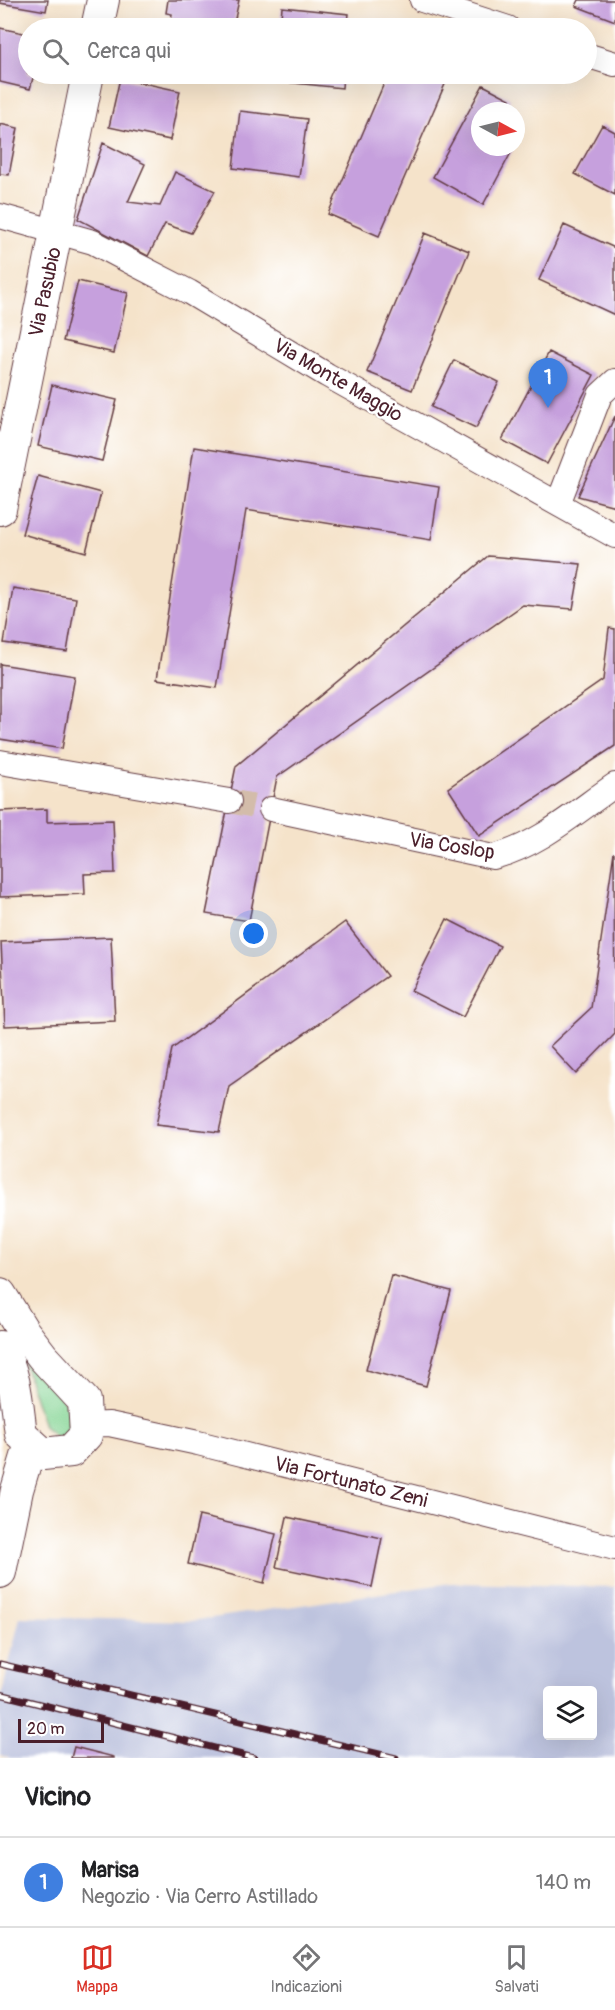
<!DOCTYPE html>
<html lang="it">
<head>
<meta charset="utf-8">
<style>
  body { margin:0; font-family:Pangolin,sans-serif; background:#f2f2f2; color:#202124 }
  .controls { position:absolute; right:18px; bottom:18px; display:grid; overflow:hidden; border-radius:6px; box-shadow:0 6px 24px #0002 }
  .controls button { width:54px; height:54px; display:grid; place-items:center; padding:0; border:0; border-bottom:2px solid #e0e0e0; background:#fff; color:#202124; font:30px sans-serif }
  .compass { position:absolute; left:471px; top:102px; width:54px; height:54px; border-radius:50%; background:#fff; box-shadow:0 6px 24px #0002; rotate:97deg }
  .scale { position:absolute; left:18px; bottom:15px; width:86px; box-sizing:border-box; padding-left:6px; border:3px solid #4a1f2b; border-top:0; font-size:16px; line-height:21px; white-space:nowrap; color:#4a1f2b; -webkit-text-stroke:4px #fff; paint-order:stroke }
  .you { position:absolute; left:254px; top:934px; width:21px; height:21px; margin:-15px; border:4px solid #fff; border-radius:50%; background:#1a73e8; box-shadow:0 0 0 9px #1a73e833 }
  .badge { display:grid; place-items:center; width:39px; height:39px; border-radius:50%; background:#d93025; color:#fff; font-size:20px; font-weight:700 }
  .pin { position:absolute; translate:-50% -50px; filter:drop-shadow(0 2px 3px #0008) }
  .pin::after { content:''; position:absolute; top:32px; width:21px; height:18px; background:inherit; clip-path:polygon(0 0,100% 0,50% 100%) }
  .list { margin:0; padding:0; list-style:none }
  h2 { display:flex; justify-content:space-between; align-items:center; height:78px; margin:0; padding:0 24px; font-size:26px }
  h2 small { font-size:20px; font-weight:400; color:#757577 }
  .list li { display:grid; grid-template-columns:39px 1fr auto; gap:18px; align-items:center; box-sizing:border-box; height:90px; padding:0 24px; border-top:2px solid #e0e0e0 }
  .list b { display:block; font-size:22px; white-space:nowrap }
  .list p { margin:0; font-size:20px; white-space:nowrap; color:#757577 }
  .list em { font-size:20px; font-style:normal; color:#757577 }
  .icon { flex:none; width:33px; height:33px; fill:none; stroke:currentColor; stroke-width:2; stroke-linecap:round; stroke-linejoin:round }
  .map { position:relative; flex:none; width:615px; height:1758px; overflow:hidden }
  .search { position:absolute; background:#fff; box-shadow:0 6px 24px #0002; left:18px; right:18px; top:18px; height:66px; display:flex; align-items:center; gap:15px; box-sizing:border-box; padding:0 21px; border-radius:33px; color:#757577; font-size:22px }
  .sheet { height:168px; background:#fff }
  nav { display:flex; justify-content:space-around; align-items:center; box-sizing:border-box; height:84px; border-top:2px solid #e0e0e0; background:#fff; font-size:16px; color:#757577 }
  nav a { display:grid; justify-items:center; gap:3px }
  nav .on { color:#d93025 }
  .map>svg:first-child { display:block }
</style>
</head>
<body>
<div class="map">
<svg width="615" height="1758" viewBox="0 0 615 1758">
  <rect width="100%" height="100%" fill="#fff"/>
  <filter id="ink" filterUnits="userSpaceOnUse"><feTurbulence type="fractalNoise" baseFrequency=".0167" numOctaves="2"/><feDisplacementMap in="SourceGraphic" scale="12" xChannelSelector="R" yChannelSelector="G"/><feConvolveMatrix kernelMatrix="1 2 1 2 8 2 1 2 1" color-interpolation-filters="sRGB"/></filter>
  <filter id="wash" filterUnits="userSpaceOnUse"><feTurbulence type="fractalNoise" baseFrequency=".008" numOctaves="4" result="noise"/><feDisplacementMap in="SourceGraphic" scale="24" xChannelSelector="R" yChannelSelector="G"/><feGaussianBlur stdDeviation="1.35" result="paint"/><feColorMatrix in="noise" values="0 0 0 0 0 0 0 0 0 0 0 0 0 0 0 0 0 1.4 0 .05"/><feComposite in="paint" operator="in"/></filter>
  <g filter="url(#wash)">
    <rect width="100%" height="100%" fill="#f5e3ca"/>
    <path fill="#bdc3de" fill-rule="evenodd" d="M451 1583 615 1587V1758H9L0 1755V1702L20 1617 192 1621ZM548 1690H592V1736H548Z"/>
    <path fill="#86d595" stroke="#687a60" stroke-width="1.5" d="M16 1339 59 1393 69 1409 74 1432 59 1440 44 1426Z"/>
    <g id="blocks">
      <path fill="#c6a0dd" d="M0 0H48L46 11 0 3Z
        M168 0H239L233 28H170L172 14 166 13Z
        M579 0H615V21L576 6Z
        M282 7 349 14 347 28H280Z
        M0 28 28 34V74H34L30 89 0 82Z
        M276 74H343L342 88 275 81Z
        M388 74 449 75 379 236 328 214Z
        M120 78 180 91 170 140 109 127Z
        M483 85 510 99 504 111H480V147H508L513 149 483 205 433 177Z
        M240 111 307 119 299 177 233 168Z
        M0 124 18 128 9 175 0 174Z
        M602 125 615 132V195L575 174Z
        M103 143 145 164 128 202 160 206 175 172 215 191 191 233 165 224 148 256 78 219Z
        M564 225 615 248V315L539 280Z
        M425 233 469 251 412 390 367 372Z
        M78 281 128 293 114 353 63 341Z
        M549 352 594 375 547 464 502 440Z
        M454 360 499 382 476 428 431 407Z
        M52 385 117 400 102 461 38 446Z
        M615 416V506L578 496Z
        M194 447 439 487 431 540 246 510 217 688 157 679Z
        M38 476 101 493 86 552 22 534Z
        M488 556 581 564 573 609 523 605 277 777 249 921 206 914 236 766Z
        M13 588 76 598 67 652 4 643Z
        M609 628 615 629V746L479 836 448 788 603 680Z
        M0 664 75 676 62 749 0 739Z
        M47 809V822L113 820 115 873 84 874 85 894 0 897V811Z
        M614 852 615 1034 576 1074 550 1046 591 1008Z
        M447 919 500 946 463 1017 411 991Z
        M345 922 387 976 229 1086 219 1132 156 1125 172 1049Z
        M111 937 115 1021 5 1026 1 942Z
        M391 1275 451 1291 426 1386 366 1370Z
        M199 1516 276 1534 264 1583 188 1564Z
        M287 1517 382 1538 372 1587 276 1567Z
        M74 1747 114 1757V1758H71Z"/>
    </g>
  </g>
  <g filter="url(#ink)">
    <use href="#blocks" fill-opacity="0" stroke="#643c43" stroke-width="1.5"/>
    <g fill="none" stroke-linecap="round" stroke-linejoin="round">
      <path stroke="#d3bcaa" stroke-width="24" stroke-dasharray="24 12" stroke-linecap="butt" d="M229 801 271 809"/>
      <defs>
        <path id="minor" d="M422 0 508 28
          M586 55 615 64
          M0 216 93 242 127 260 189 292 327 375 615 536
          M558 504 600 395 615 381
          M0 762 229 801
          M271 809 493 857C538 846 577 811 615 785
          M87 1425 109 1424 198 1443 615 1548"/>
        <path id="tertiary" d="M97 28 103 0
          M0 509 88 74
          M0 1294 23 1331 43 1357 84 1401 86 1435 71 1451 43 1454 21 1434C17 1405 16 1374 0 1347
          M0 1572 17 1490 31 1443"/>
      </defs>
      <use href="#minor" stroke="#643c43" stroke-width="26"/>
      <use href="#tertiary" stroke="#643c43" stroke-width="34"/>
      <use href="#minor" stroke="#fff" stroke-width="24"/>
      <use href="#tertiary" stroke="#fff" stroke-width="32"/>
      <defs>
        <path id="rail" d="M0 1664 396 1758
          M0 1694 254 1758"/>
      </defs>
      <use href="#rail" stroke="#4a1f2b" stroke-width="7"/>
      <use href="#rail" stroke="#fff" stroke-width="4.5" stroke-dasharray="14" stroke-linecap="butt"/>
    </g>
  </g>
  <g text-anchor="middle" dominant-baseline="central" stroke-width="4.5" stroke-linejoin="round" paint-order="stroke">
    <g font-size="20" fill="#4a1f2b" stroke="#fff">
      <text transform="translate(45 292) rotate(-78)">Via Pasubio</text>
      <text transform="translate(338 380) rotate(30)">Via Monte Maggio</text>
      <text transform="translate(452 846) rotate(9)">Via Coslop</text>
      <text transform="translate(351 1482) rotate(14)">Via Fortunato Zeni</text>
    </g>
  </g>
</svg>
<div class="controls">
<button><svg class="icon" aria-label="layers" viewBox="0 0 24 24"><path d="M12 4l9 5-9 5-9-5zM3 14l9 5 9-5"/></svg></button>
</div>
<svg class="compass" viewBox="-18 -18 36 36"><path d="M0-13l5 13h-10z" fill="#e53935"/><path d="M0 13l5-13h-10z" fill="#757577"/></svg>
<div class="scale">20 m</div>
<div class="you"></div>
<div class="pin badge" style="left:548px;top:408px;background:#3f7fe0">1</div>
<div class="search"><svg class="icon" aria-label="search" viewBox="0 0 24 24"><circle cx="10" cy="10" r="6"/><path d="M15 15l6 6"/></svg>Cerca qui</div>
</div>
<section class="sheet">
<h2>Vicino<small></small></h2>
<ul class="list">
<li><span class="badge" style="background:#3f7fe0">1</span><div><b>Marisa</b><p>Negozio · Via Cerro Astillado</p></div><em>140 m</em></li>
</ul>
</section>
<nav>
<a class="on"><svg class="icon" aria-label="map" viewBox="0 0 24 24"><path d="M3 6l6-2 6 2 6-2v14l-6 2-6-2-6 2zM9 4v14M15 6v14"/></svg>Mappa</a>
<a><svg class="icon" aria-label="directions" viewBox="0 0 24 24"><path d="M12 3l9 9-9 9-9-9zM9 14v-3h6M13 9l2 2-2 2"/></svg>Indicazioni</a>
<a><svg class="icon" aria-label="saved" viewBox="0 0 24 24"><path d="M7 4h10v16l-5-4-5 4z"/></svg>Salvati</a>
</nav>
</body>
</html>
